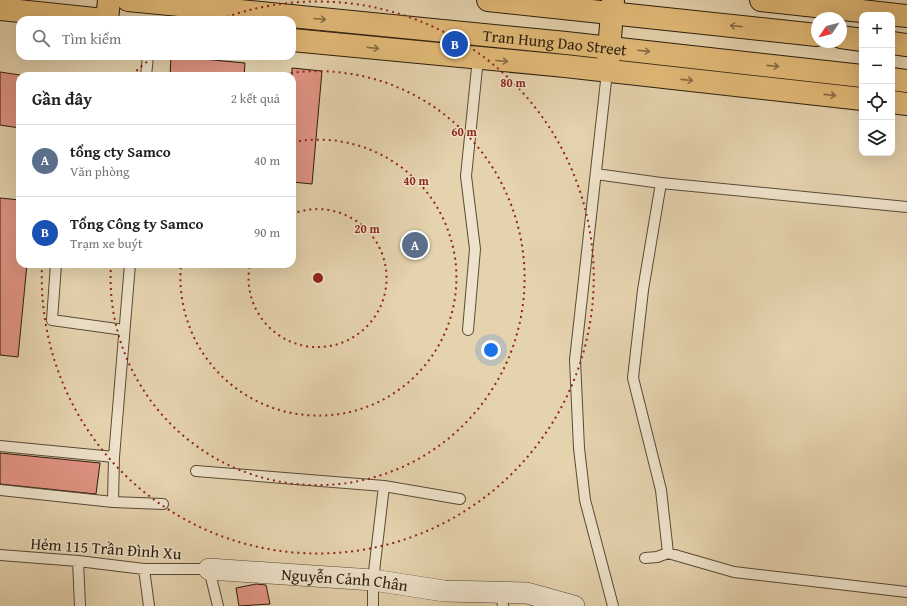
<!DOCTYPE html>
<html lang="vi">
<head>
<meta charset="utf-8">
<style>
  body { margin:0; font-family:"Gentium Book Plus",serif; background:#f2f2f2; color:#222 }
  .controls { position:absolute; right:12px; top:12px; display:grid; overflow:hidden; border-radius:8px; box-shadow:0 4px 16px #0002 }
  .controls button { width:36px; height:36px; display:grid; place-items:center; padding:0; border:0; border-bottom:1px solid #e0e0e0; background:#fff; color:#222; font:20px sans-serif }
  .compass { position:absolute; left:811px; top:12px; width:36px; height:36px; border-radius:50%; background:#fff; box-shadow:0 4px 16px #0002; rotate:235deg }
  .you { position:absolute; left:491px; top:350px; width:14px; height:14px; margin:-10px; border:3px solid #fff; border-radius:50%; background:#1a73e8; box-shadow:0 0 0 6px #1a73e833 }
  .badge { display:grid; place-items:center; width:26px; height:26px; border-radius:50%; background:#8f2418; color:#fff; font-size:13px; font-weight:700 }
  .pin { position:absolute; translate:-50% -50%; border:2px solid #fff; box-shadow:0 1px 4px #0006 }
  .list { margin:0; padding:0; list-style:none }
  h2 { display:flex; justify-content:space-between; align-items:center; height:52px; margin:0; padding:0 16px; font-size:17px }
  h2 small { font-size:13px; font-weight:400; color:#767676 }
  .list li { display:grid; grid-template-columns:26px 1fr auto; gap:12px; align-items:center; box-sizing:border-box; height:72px; padding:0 16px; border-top:1px solid #e0e0e0 }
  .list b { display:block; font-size:15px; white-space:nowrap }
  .list p { margin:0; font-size:13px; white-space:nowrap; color:#767676 }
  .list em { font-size:13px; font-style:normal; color:#767676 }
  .icon { flex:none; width:22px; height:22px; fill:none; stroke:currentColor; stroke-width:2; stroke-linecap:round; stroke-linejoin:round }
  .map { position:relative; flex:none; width:907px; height:606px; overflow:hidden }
  .search { position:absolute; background:#fff; box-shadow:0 4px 16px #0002; left:16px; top:16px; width:280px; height:44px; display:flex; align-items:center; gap:10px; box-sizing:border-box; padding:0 14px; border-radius:12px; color:#767676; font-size:15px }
  .panel { position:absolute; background:#fff; box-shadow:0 4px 16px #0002; left:16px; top:72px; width:280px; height:196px; border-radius:12px }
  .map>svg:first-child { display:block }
</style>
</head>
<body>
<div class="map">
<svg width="907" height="606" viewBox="0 0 907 606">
  <rect width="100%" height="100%" fill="#e5d3ae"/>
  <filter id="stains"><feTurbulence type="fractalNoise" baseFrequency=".005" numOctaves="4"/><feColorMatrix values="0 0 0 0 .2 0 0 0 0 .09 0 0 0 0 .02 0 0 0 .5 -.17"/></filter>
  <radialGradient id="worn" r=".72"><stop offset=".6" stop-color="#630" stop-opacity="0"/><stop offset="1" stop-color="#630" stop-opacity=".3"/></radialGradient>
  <path fill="#e19483" stroke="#2b1d0f" d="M171 56 245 63 244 76H170Z
    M292 68 322 71 312 184 292 182Z
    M0 72 20 75V128L0 125Z
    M0 198 20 200V264H27L18 357 0 355Z
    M0 453 100 463 96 494 0 484Z
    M256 584 266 585 270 604 239 606 236 588Z"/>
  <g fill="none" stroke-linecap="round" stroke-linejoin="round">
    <defs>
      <path id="service" d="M607 72 575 360 579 448 585 500 613 606
        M146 76 148 56
        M596 174 661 183 907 207
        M661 183 643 290 633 378 661 490 668 553
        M56 264 52 320 124 330
        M468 330 475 249 466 176 478 58
        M0 446 114 457
        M196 471 384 486 460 499
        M0 490 113 502 163 504
        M113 502 114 457 130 264
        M0 555 78 561 144 569H209L218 606
        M645 558 657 557 668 553 734 572 907 592
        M78 561 80 606
        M144 569 149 606
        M501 592 503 606
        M373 606V580L384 486"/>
      <g id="minor">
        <path id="s1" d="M209 569 373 580 444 591 527 593 574 606"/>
      </g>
      <g id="primary">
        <path id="s2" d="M128 0 566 43 862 76"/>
        <path d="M488 0 817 35"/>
        <path d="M761 0 907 16"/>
        <path d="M0 9 104 20"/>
        <path d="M107 20 109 0"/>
        <path d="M841 37 862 40"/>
        <path d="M292 40 565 66 862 99"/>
        <path d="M892 43 907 45"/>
        <path d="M608 63 613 0"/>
        <path d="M892 79 907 81"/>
        <path d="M892 102 907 104"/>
      </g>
    </defs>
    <use href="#service" stroke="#5a4a37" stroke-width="12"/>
    <use href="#minor" stroke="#5a4a37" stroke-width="22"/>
    <use href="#primary" stroke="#2b1d0f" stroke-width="24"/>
    <use href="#service" stroke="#eee2ca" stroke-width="10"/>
    <use href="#minor" stroke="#eee2ca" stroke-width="21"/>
    <use href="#primary" stroke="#e2ba77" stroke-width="22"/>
  </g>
  <defs><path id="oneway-shaft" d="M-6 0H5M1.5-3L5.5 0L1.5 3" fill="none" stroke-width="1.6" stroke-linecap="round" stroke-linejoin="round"/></defs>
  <g stroke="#866c43">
    <use href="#oneway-shaft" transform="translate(320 19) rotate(5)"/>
    <use href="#oneway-shaft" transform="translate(736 26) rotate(-174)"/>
    <use href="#oneway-shaft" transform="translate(373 48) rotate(6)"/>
    <use href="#oneway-shaft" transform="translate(644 51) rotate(7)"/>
    <use href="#oneway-shaft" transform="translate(502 61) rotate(5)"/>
    <use href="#oneway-shaft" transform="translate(773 66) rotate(6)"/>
    <use href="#oneway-shaft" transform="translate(687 80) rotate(6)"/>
    <use href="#oneway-shaft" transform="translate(830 95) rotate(6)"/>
  </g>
  <g fill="none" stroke="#8f2418" stroke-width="2" stroke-dasharray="2 4">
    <path d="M292 214A69 69 0 1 1 250 264"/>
    <path d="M293 142A138 138 0 1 1 181 265"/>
    <path d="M273 76A207 207 0 1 1 111 265"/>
    <path d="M132 75A276 276 0 0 1 154 56M221 19A276 276 0 1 1 42 266"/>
  </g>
  <g text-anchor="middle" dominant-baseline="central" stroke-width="3" stroke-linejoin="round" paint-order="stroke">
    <g font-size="16" fill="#2b1d0f" stroke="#eee2ca">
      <text stroke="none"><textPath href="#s2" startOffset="429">Tran Hung Dao Street</textPath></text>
      <text transform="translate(106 548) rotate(4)">Hẻm 115 Trần Đình Xu</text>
      <text stroke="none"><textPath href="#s1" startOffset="136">Nguyễn Cảnh Chân</textPath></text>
    </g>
  </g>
  <circle cx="318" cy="278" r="6" fill="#8f2418" stroke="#eee2ca" stroke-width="2"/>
  <g font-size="12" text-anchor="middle" font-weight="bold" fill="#8f2418" stroke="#eee2ca" stroke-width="3" stroke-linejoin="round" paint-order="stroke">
    <text x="513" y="87">80 m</text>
    <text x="464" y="136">60 m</text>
    <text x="416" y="185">40 m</text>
    <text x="367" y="233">20 m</text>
  </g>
  <rect width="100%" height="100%" filter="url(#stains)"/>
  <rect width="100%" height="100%" fill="url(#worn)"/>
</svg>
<div class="controls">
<button>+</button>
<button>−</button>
<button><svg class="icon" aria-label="locate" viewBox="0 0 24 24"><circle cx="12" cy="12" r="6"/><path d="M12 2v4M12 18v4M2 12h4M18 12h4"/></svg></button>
<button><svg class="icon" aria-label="layers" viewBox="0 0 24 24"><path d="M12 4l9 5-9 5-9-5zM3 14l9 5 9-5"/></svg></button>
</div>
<svg class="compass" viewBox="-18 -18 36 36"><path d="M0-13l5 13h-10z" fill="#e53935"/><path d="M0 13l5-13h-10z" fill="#767676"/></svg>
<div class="you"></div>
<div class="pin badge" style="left:415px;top:245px;background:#5c6f8a">A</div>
<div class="pin badge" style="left:455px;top:44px;background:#1a4fb4">B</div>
<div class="search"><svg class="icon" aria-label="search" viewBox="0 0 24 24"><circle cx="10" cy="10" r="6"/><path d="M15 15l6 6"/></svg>Tìm kiếm</div>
<section class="panel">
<h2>Gần đây<small>2 kết quả</small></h2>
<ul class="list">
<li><span class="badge" style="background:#5c6f8a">A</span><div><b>tổng cty Samco</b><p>Văn phòng</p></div><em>40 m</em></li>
<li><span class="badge" style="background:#1a4fb4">B</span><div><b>Tổng Công ty Samco</b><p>Trạm xe buýt</p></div><em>90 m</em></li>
</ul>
</section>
</div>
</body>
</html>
